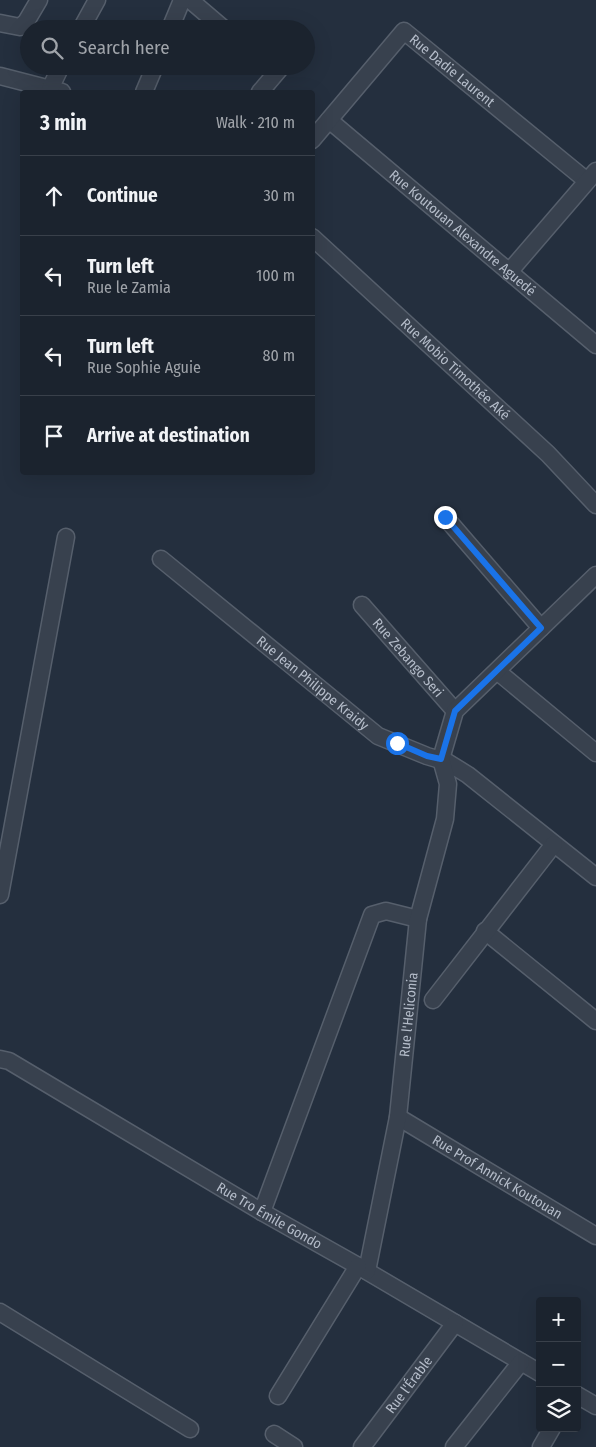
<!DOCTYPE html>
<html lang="en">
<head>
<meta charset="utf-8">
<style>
  body { margin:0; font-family:"Fira Sans Condensed",sans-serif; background:#242b36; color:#f1f3f6 }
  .controls { position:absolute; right:15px; bottom:15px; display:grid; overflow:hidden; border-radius:5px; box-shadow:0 5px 20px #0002 }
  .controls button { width:45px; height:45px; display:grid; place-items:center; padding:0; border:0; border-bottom:1px solid #39404a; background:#1b232e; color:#f1f3f6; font:25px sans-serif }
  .stop { position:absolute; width:15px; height:15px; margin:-11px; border:4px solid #1a73e8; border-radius:50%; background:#fff }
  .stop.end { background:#1a73e8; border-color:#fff; box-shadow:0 1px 5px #0008 }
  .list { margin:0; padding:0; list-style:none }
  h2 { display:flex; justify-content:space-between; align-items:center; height:65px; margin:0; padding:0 20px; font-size:21px }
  h2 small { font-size:16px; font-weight:400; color:#a0a4aa }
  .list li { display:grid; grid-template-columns:32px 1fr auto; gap:15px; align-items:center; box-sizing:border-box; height:80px; padding:0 20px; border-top:1px solid #39404a }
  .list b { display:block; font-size:19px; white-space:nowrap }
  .list p { margin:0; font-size:16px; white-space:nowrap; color:#a0a4aa }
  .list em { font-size:16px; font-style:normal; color:#a0a4aa }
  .icon { flex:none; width:28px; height:28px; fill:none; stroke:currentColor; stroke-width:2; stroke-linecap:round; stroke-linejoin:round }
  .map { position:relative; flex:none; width:596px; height:1447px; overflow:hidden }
  .search { position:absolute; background:#1b232e; box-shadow:0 5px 20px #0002; left:20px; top:20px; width:295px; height:55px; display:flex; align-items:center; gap:12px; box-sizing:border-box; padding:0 18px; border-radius:28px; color:#a0a4aa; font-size:19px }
  .panel { position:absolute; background:#1b232e; box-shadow:0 5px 20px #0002; left:20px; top:90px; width:295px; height:385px; border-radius:5px }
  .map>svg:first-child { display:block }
</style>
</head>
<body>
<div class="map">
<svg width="596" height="1447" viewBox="0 0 596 1447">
  <rect width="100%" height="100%" fill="#242f3e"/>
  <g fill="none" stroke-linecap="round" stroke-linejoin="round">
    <defs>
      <g id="minor">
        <path d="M190 0 224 29"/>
        <path d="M0 23 20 27 26 22 39 0"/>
        <path d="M81 29 97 0"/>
        <path d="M170 29 182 0"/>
        <path d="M0 76 62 92"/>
        <path d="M50 89 61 66"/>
        <path d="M144 92 155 66"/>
        <path d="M260 92 282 66"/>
        <path id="s1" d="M329 120 596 345"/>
        <path id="s2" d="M312 140 404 31 587 181"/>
        <path id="s3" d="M312 237 548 454 596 505"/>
        <path d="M509 272 596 171"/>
        <path d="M445 517 541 628"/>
        <path id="s4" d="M161 559 378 736 427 756 447 762 468 775 596 877"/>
        <path id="s5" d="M362 605 455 711"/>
        <path d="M497 671 596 753"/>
        <path d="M0 895 66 537"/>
        <path d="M485 931 596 1021"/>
        <path d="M433 1000 554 844"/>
        <path id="s6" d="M0 1059 9 1061 262 1212 358 1266 540 1373"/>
        <path id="s7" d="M398 1117 596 1236"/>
        <path d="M262 1212 372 915 386 911 418 919"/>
        <path id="s8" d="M367 1271 398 1117 418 919 445 819 448 784 441 759 455 711 596 575"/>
        <path d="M0 1312 190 1429"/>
        <path d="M577 1395 596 1406"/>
        <path d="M278 1396 358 1266"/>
        <path d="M274 1434 294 1447"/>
        <path id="s9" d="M362 1447 455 1323"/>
        <path d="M454 1447 521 1362"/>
        <path d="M541 1447 552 1428"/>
      </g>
    </defs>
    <use href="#minor" stroke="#565f6c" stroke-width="19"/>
    <use href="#minor" stroke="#38414e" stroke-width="16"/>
  </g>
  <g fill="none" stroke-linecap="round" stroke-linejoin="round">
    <path stroke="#1a73e8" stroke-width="6" d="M397 743 427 756 441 759 455 711 541 628 445 517"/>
  </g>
  <g text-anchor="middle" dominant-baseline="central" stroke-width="4" stroke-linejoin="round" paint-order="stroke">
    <g font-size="14" fill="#b4bcc9" stroke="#1d2633">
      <text stroke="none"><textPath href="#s2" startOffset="205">Rue Dadie Laurent</textPath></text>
      <text stroke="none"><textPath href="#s1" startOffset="175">Rue Koutouan Alexandre Aguedé</textPath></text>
      <text stroke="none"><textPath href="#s3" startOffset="195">Rue Mobio Timothée Aké</textPath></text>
      <text stroke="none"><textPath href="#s5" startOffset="70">Rue Zebango Seri</textPath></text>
      <text stroke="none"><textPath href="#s4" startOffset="196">Rue Jean Philippe Kraidy</textPath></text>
      <text stroke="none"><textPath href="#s8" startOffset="260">Rue l'Heliconia</textPath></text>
      <text stroke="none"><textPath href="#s7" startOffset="116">Rue Prof Annick Koutouan</textPath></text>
      <text stroke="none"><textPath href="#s6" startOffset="312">Rue Tro Émile Gondo</textPath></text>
      <text stroke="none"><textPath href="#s9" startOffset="78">Rue l'Érable</textPath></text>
    </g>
  </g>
</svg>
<div class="controls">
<button>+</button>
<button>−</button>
<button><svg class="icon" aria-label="layers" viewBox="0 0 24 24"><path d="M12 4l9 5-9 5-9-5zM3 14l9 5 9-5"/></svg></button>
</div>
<div class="stop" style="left:397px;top:743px"></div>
<div class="stop end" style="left:445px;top:517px"></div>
<div class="search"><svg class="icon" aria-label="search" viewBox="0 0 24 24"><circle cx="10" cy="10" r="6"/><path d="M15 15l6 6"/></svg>Search here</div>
<section class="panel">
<h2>3 min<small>Walk · 210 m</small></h2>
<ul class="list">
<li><svg class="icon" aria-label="ahead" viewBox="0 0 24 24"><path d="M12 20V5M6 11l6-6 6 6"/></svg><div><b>Continue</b></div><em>30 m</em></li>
<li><svg class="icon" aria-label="left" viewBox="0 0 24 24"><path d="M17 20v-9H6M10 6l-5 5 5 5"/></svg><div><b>Turn left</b><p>Rue le Zamia</p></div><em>100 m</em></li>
<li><svg class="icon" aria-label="left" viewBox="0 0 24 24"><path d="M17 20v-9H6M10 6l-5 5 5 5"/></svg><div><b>Turn left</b><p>Rue Sophie Aguie</p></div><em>80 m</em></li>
<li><svg class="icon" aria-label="arrive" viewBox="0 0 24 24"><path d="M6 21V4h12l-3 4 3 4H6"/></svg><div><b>Arrive at destination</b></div></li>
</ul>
</section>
</div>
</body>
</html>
